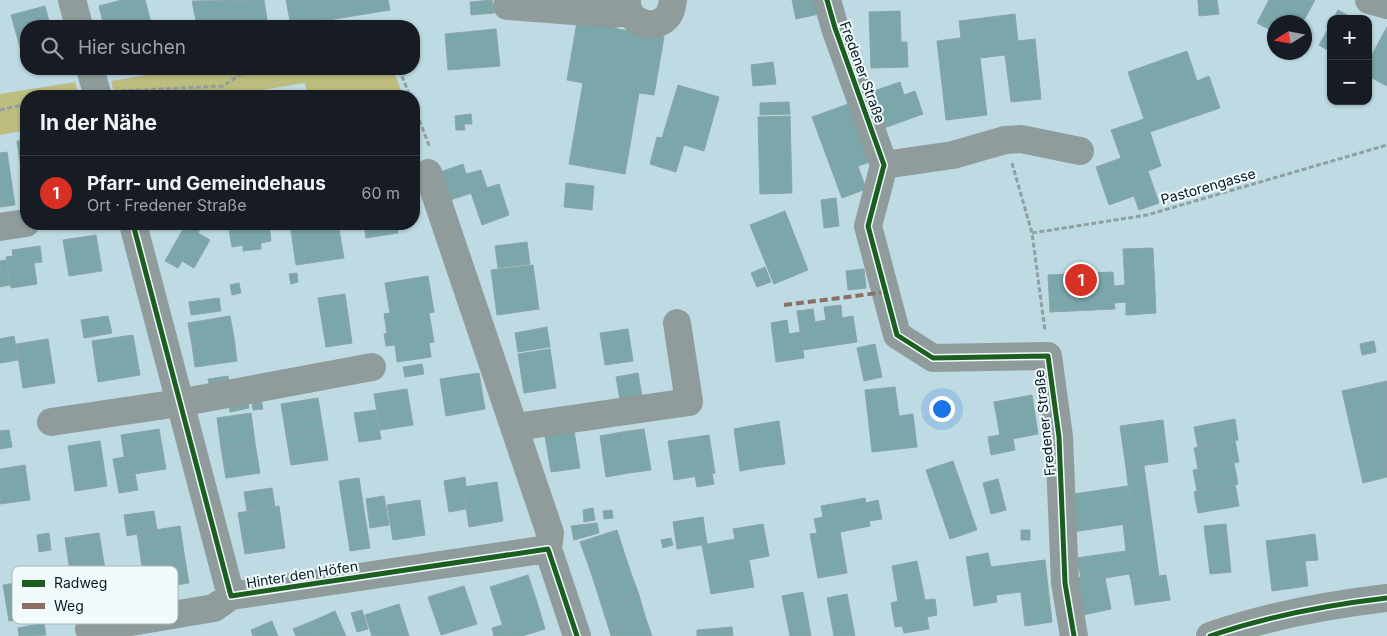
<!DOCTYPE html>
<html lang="de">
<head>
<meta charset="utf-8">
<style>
  body { margin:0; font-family:Inter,sans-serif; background:#242831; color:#f1f3f6 }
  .controls { position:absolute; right:15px; top:15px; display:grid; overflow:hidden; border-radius:10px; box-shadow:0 1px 4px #0004 }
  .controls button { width:45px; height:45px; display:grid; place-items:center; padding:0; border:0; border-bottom:1px solid #363941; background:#171b24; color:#f1f3f6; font:25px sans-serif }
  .compass { position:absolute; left:1267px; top:15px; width:45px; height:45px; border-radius:50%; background:#171b24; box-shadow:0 1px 4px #0004; rotate:259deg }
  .you { position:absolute; left:941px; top:408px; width:18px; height:18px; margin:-12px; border:4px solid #fff; border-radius:50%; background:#1a73e8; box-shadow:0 0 0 8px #1a73e833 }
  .badge { display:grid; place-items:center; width:32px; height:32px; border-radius:50%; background:#d93025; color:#fff; font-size:16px; font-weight:700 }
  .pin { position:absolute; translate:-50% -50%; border:2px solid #fff; box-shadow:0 1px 5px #0006 }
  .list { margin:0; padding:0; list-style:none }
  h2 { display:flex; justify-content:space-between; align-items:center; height:65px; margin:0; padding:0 20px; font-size:21px }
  h2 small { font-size:16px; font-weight:400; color:#9ea1a6 }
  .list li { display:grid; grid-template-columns:32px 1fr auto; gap:15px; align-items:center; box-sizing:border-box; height:75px; padding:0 20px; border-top:1px solid #363941 }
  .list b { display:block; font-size:19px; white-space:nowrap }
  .list p { margin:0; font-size:16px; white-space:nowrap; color:#9ea1a6 }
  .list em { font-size:16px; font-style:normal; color:#9ea1a6 }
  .icon { flex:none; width:28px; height:28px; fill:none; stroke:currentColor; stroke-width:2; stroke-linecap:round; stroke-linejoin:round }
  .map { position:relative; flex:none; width:1387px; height:636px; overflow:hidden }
  .search { position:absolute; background:#171b24; box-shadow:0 1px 4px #0004; left:20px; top:20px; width:400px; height:55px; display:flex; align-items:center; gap:12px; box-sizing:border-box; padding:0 18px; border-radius:20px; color:#9ea1a6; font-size:19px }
  .panel { position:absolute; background:#171b24; box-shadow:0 1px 4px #0004; left:20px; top:90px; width:400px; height:140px; border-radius:20px }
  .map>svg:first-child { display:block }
</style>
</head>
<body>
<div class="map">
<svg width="1387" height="636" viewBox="0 0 1387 636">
  <rect width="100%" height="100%" fill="#bedae2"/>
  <path fill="#bdbd80" d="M183 69H393L403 96H308L305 83 225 96H115L111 81Z
    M75 82 79 96H26V130L0 135V94Z"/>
  <path fill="#7ba6aa" stroke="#8ea4a8" d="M122 0H145L152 26H104L99 6Z
    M264 0 268 26H197L192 1Z
    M286 0H388L390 10 291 26Z
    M492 0 494 13 471 15 470 2Z
    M792 0H816L819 14 796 19Z
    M1198 0H1217L1219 14 1199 16Z
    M1269 0H1315L1303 22H1274V32L1257 23Z
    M45 6 50 26H26V58H23L11 15Z
    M1338 10 1355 19H1333Z
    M900 11 901 42H907L908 67 871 68 869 12Z
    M1015 14 1018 41 1035 39 1041 99 1011 102 1005 55 980 58 987 115 946 120 937 41 961 38 959 21Z
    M577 22 664 37 654 95 639 93 625 174 569 164 583 83 567 80Z
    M1331 24V52L1319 45Z
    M1387 27V86L1368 76V62Z
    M496 29 500 66 448 70 445 34Z
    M1187 51 1197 81 1209 76 1220 108 1150 132 1161 166 1148 171 1159 203 1139 210 1134 196 1109 205 1096 167 1121 158 1111 130 1144 119 1128 72Z
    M773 62 776 84 753 86 751 65Z
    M900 82 904 95 915 91 923 114 881 129 868 93Z
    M678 85 719 97 704 151 684 145 676 172 650 164 657 137 662 138Z
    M789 102 790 114 760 115V103Z
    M848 104 870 162 858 166 866 189 842 198 812 117Z
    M471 114 472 124H464L465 130H456L455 116Z
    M790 116 792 193 760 194 758 117Z
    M26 140V175L22 176 17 141Z
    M7 152 15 205 0 207V153Z
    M463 164 466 174 481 170 487 188 450 200 440 172Z
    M566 183 594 186 592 210 564 207Z
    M499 184 509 215 482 225 471 193Z
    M836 198 839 226 824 228 821 200Z
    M785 211 808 270 774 284 750 225Z
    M186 224 202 226 198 233 210 240 194 268 182 261 178 268 165 261Z
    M228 224H269L271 241 261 243V249L243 251V245L232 247Z
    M290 224H338L344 258 296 265Z
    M364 224H397L398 233 366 238Z
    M96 235 102 271 69 276 63 240Z
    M527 242 530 264 498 268 495 246Z
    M40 246 42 262 34 263 37 284 11 288 6 257 13 256 12 250Z
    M1153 248 1156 313 1126 315V302L1114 303 1115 309 1050 312 1048 275 1113 272 1114 286 1125 285 1123 249Z
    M6 260 10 285 0 287V261Z
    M533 265 539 309 497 315 491 270Z
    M765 267 771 282 757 287 751 273Z
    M864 269 866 288 848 290 846 271Z
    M297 273 298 282 291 284 289 274Z
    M428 276 434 312 429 313 434 342 429 343 431 357 397 362 395 345 386 346 384 334 387 333 384 314 390 313 385 283Z
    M239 283 241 293 232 295 230 285Z
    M345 294 352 343 326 347 318 298Z
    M219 298 221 311 191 315 189 302Z
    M841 305 842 318 853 316 857 342 830 346 824 307Z
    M813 309 815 322 826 320 830 346 803 350 797 311Z
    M108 316 112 333 84 338 81 320Z
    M230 316 234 338 192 345 188 323Z
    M787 320 789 334 800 332 804 358 776 362 771 323Z
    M547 327 550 347 518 352 515 333Z
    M628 329 633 361 605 365 600 333Z
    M133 335 140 375 98 382 92 341Z
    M14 336 18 360 0 363V339Z
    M234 338 237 361 195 367 192 345Z
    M48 339 55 383 23 388 16 344Z
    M1374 341 1376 352 1362 355 1360 344Z
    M875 344 882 377 864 381 857 348Z
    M550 349 556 388 524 393 518 354Z
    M422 364 424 374 405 377 403 367Z
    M479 373 485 409 446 416 440 379Z
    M638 373 642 396 620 400 616 377Z
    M228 376 229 385 210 388 208 379Z
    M1387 381V477L1363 483 1342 391Z
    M895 387 899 416 913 414 917 447 872 452 865 390Z
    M407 389 413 425 380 430 374 394Z
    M1032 395 1038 434 1001 441 994 402Z
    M318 398 323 429 286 435 281 404Z
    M247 399 249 408 230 412 229 402Z
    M261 399 263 409 253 410 252 401Z
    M376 410 381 439 359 442 354 413Z
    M251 413 255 443 221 448 217 418Z
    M1235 419 1238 440 1198 448 1194 427Z
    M1163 420 1168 462 1126 468 1120 426Z
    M779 421 785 464 762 467 755 425Z
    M755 425 762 467 740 471 734 429Z
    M159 429 166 469 127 475 121 435Z
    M323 429 328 460 291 465 286 435Z
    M644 429 651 470 629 473 622 432Z
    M9 430 12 447 0 449V431Z
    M574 431 580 468 551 472 545 436Z
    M622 432 629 473 606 477 600 436Z
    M709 435 715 473 674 480 668 441Z
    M1000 435 1001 441 1013 439 1015 450 991 455 988 437Z
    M100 441 107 486 75 491 68 446Z
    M1235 441 1239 462 1198 469 1194 448Z
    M255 443 260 473 226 478 221 448Z
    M124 457 127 475 135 474 138 490 119 493 113 459Z
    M953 461 977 530 950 539 926 470Z
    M1234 463 1238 484 1197 491 1193 470Z
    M25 465 30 500 0 504V469Z
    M1144 466 1159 576 1131 580 1129 574 1105 578 1104 573 1081 577 1076 558 1126 551 1123 524 1133 523 1126 468Z
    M712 474 714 484 697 487 695 476Z
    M465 477 466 486 463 487 466 509 449 512 444 481Z
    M359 478 370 548 350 551 339 481Z
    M998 479 1006 510 991 514 983 483Z
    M497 482 503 521 469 527 463 487Z
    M1235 484 1239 506 1198 513 1194 492Z
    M1128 486 1133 523 1072 532 1067 495Z
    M272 488 275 507 247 511 244 492Z
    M384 496 389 525 370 528 366 499Z
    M865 498 866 503 878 500 882 519 869 521 870 526 840 532 847 573 818 578 810 534 817 533 814 519 823 517 821 506Z
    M420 500 425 535 393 540 387 505Z
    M279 506 285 548 245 554 238 513Z
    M593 508 595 520 584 522 583 510Z
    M612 510 613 518 604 519 603 511Z
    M154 511 157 530 127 536 124 515Z
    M703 517 707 544 677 549 673 522Z
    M597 523 599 533 574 540 571 526Z
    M763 524 769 556 749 560 754 587 711 594 702 545 735 539 733 529Z
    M1226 524 1231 572 1210 574 1204 526Z
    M180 526 184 553 141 560 137 533Z
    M617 530 624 552 588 564 580 542Z
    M1021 530H1030V540H1021Z
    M49 533 51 550 39 552 37 535Z
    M99 533 108 588 73 593 65 538Z
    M1315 534 1318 560 1305 561 1308 586 1272 591 1266 541Z
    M671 538 673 545 663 548 661 540Z
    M624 552 631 573 595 585 588 564Z
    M184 553 189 583 146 590 141 560Z
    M988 553 991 567 1045 560 1052 622 1025 626 1021 592 996 595 997 602 974 606 966 557Z
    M917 561 925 600 935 599 937 615 927 617 929 629 904 633 902 626 895 627 891 603 898 601 892 566Z
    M631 573 639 595 602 607 595 585Z
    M1104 573 1111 609 1083 615 1075 578Z
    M528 575 537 602 499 614 490 587Z
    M1166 575 1170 600 1135 605 1131 580Z
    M40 579 46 615 9 621 3 585Z
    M464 586 477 624 441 635 428 597Z
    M803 592 811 636H790L782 596Z
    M847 594 855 636H834L827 598Z
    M639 595 645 616 609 629 602 607Z
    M537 602 545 629 522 636H506L499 614Z
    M399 604 409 636H372L365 615Z
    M362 610 368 629 357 632 351 613Z
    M335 611 346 636H321L315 620Z
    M645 616 652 636H611L609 629Z
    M315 620 321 636H296L293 629Z
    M272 621 278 636H253L251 630Z
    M44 623 46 635 19 636 18 628Z
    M502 625 506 636H494L492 628Z
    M732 627 733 636H697V630Z"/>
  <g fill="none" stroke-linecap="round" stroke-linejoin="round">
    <path stroke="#909fa1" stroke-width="3" stroke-dasharray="5 2.5" stroke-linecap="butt" d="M399 69 410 96
      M121 91 223 86 247 70 253 69
      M414 106 430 148
      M0 110 26 104
      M1012 163 1032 233 1045 331
      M1032 233 1147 215 1387 145"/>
    <path stroke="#909c9c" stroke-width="28" d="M72 0 79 26
      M627 0C625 21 652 32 666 18 671 13 672 7 673 0
      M827 0 835 28 884 165 868 226 897 335 933 358 1048 356 1059 437 1065 583 1074 636
      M1369 0 1387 5
      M507 6 612 14 628 12
      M90 69 98 96
      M884 165 953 155 1005 140 1021 139 1080 151
      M428 173 550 533 548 549
      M133 224 231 596 548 549 577 636
      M0 227 26 223
      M51 422 179 403 372 367
      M516 427 689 402 677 323
      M89 629 214 608 231 596
      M1210 636C1268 616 1327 605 1387 598"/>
    <path stroke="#8d6e63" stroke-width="4" stroke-dasharray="8 4" stroke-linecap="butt" d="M784 305 886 292"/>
    <defs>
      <path id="cycleway" d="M827 0 835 28 884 165 868 226 897 335 933 358 1048 356 1059 437 1065 583 1074 636
        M133 224 231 596 548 549 577 636
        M1210 636C1268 616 1327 605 1387 598"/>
    </defs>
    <use href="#cycleway" stroke="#f1fbfe" stroke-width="8"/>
    <use href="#cycleway" stroke="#1b5e20" stroke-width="5"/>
  </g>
  <g text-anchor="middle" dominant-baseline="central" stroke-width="4" stroke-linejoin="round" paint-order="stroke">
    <g font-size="14" fill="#061a20" stroke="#f1fbfe">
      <text transform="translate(863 72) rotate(70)">Fredener Straße</text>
      <text transform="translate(1208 186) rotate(-16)">Pastorengasse</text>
      <text transform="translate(1044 423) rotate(-96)">Fredener Straße</text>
      <text transform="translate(302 574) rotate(-9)">Hinter den Höfen</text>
    </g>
  </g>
  <rect x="12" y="566" width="166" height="58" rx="8" fill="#f1fbfe" stroke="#aab8bb" stroke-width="1"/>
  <rect x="22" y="580" width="23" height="7" fill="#1b5e20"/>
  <rect x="22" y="603" width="23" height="6" fill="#8d6e63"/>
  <g font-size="14" fill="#061a20">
    <text x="54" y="588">Radweg</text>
    <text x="54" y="611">Weg</text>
  </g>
</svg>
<div class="controls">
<button>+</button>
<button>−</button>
</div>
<svg class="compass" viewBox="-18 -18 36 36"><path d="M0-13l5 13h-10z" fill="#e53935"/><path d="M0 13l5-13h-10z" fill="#9ea1a6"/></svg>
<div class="you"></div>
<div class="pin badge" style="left:1081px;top:280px">1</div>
<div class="search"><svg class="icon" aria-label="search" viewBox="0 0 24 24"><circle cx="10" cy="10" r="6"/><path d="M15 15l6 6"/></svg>Hier suchen</div>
<section class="panel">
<h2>In der Nähe<small></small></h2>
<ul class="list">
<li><span class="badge">1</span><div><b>Pfarr- und Gemeindehaus</b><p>Ort · Fredener Straße</p></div><em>60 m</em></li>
</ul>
</section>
</div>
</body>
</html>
